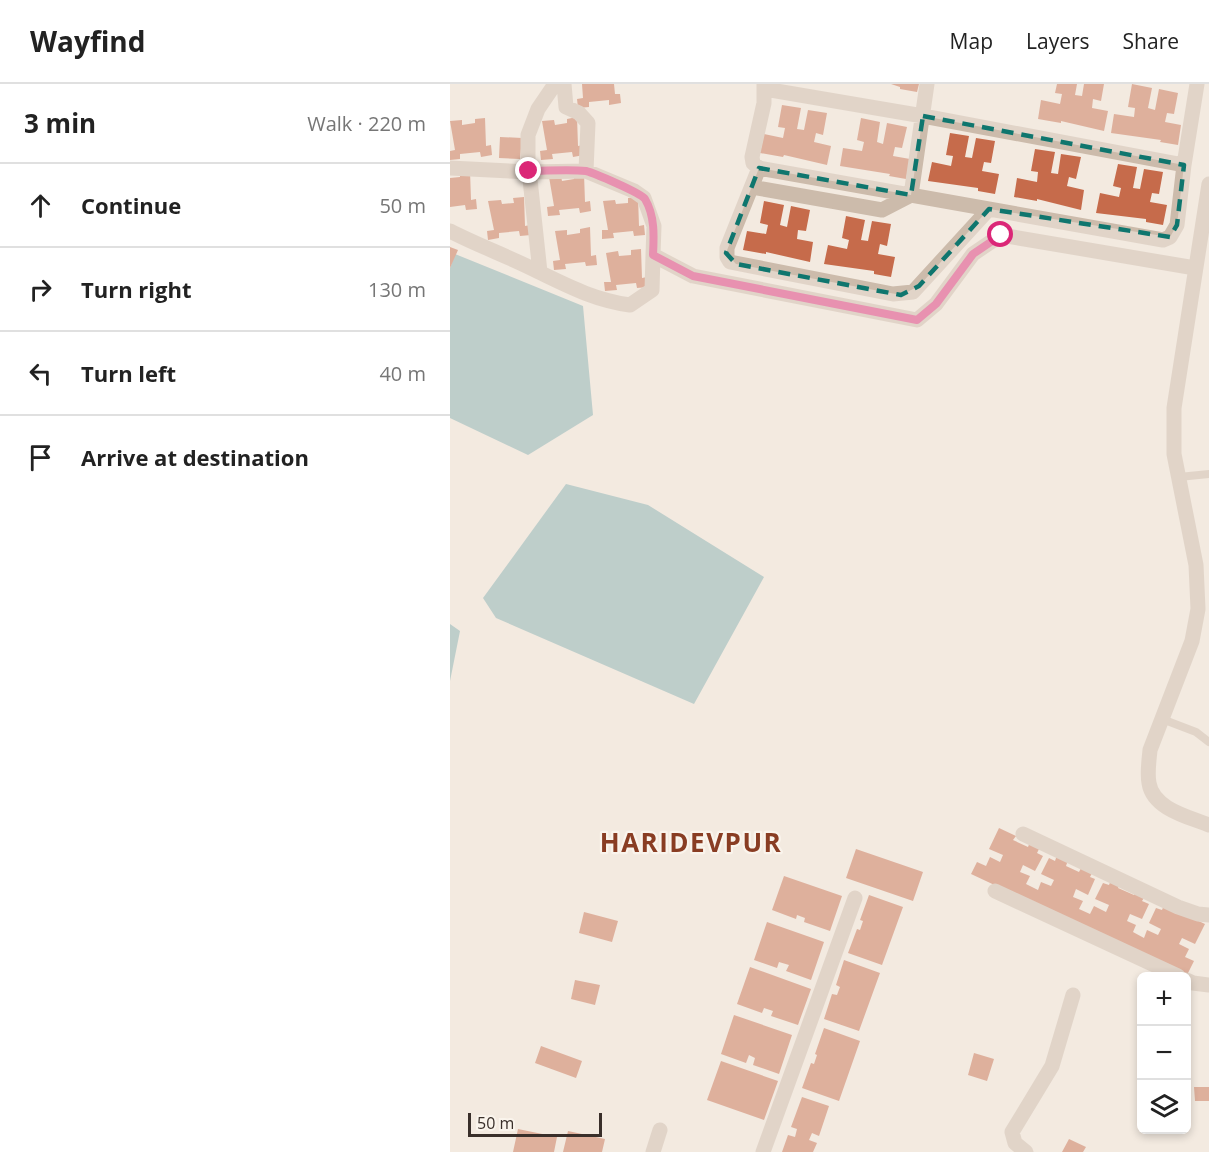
<!DOCTYPE html>
<html lang="en">
<head>
<meta charset="utf-8">
<style>
  body { margin:0; font-family:"Open Sans",sans-serif; background:#f6f6f6; color:#222 }
  .controls { position:absolute; right:18px; bottom:18px; display:grid; overflow:hidden; border-radius:9px; box-shadow:0 3px 9px #0003 }
  .controls button { width:54px; height:54px; display:grid; place-items:center; padding:0; border:0; border-bottom:2px solid #e0e0e0; background:#fff; color:#222; font:30px sans-serif }
  .scale { position:absolute; left:18px; bottom:15px; width:134px; box-sizing:border-box; padding-left:6px; border:3px solid #392f2a; border-top:0; font-size:16px; line-height:21px; white-space:nowrap; color:#392f2a; -webkit-text-stroke:4px #faf4ec; paint-order:stroke }
  .stop { position:absolute; width:18px; height:18px; margin:-14px; border:4px solid #db2777; border-radius:50%; background:#fff }
  .stop.end { background:#db2777; border-color:#fff; box-shadow:0 2px 6px #0008 }
  .list { margin:0; padding:0; list-style:none }
  h2 { display:flex; justify-content:space-between; align-items:center; height:78px; margin:0; padding:0 24px; font-size:26px }
  h2 small { font-size:20px; font-weight:400; color:#767676 }
  .list li { display:grid; grid-template-columns:39px 1fr auto; gap:18px; align-items:center; box-sizing:border-box; height:84px; padding:0 24px; border-top:2px solid #e0e0e0 }
  .list b { display:block; font-size:22px; white-space:nowrap }
  .list em { font-size:20px; font-style:normal; color:#767676 }
  .icon { flex:none; width:33px; height:33px; fill:none; stroke:currentColor; stroke-width:2; stroke-linecap:round; stroke-linejoin:round }
  .map { position:relative; flex:none; width:759px; height:1068px; overflow:hidden }
  header { display:flex; align-items:center; gap:36px; box-sizing:border-box; height:84px; padding:0 30px; background:#fff; border-bottom:2px solid #e0e0e0 }
  header strong { font-size:28px }
  nav { display:flex; gap:33px; margin-inline-start:auto; font-size:21px }
  main { display:flex }
  aside { flex:1; background:#fff }
  .map>svg:first-child { display:block }
</style>
</head>
<body>
<header>
<strong>Wayfind</strong>
<nav><a>Map</a><a>Layers</a><a>Share</a></nav>
</header>
<main>
<aside>
<h2>3 min<small>Walk · 220 m</small></h2>
<ul class="list">
<li><svg class="icon" aria-label="ahead" viewBox="0 0 24 24"><path d="M12 20V5M6 11l6-6 6 6"/></svg><div><b>Continue</b></div><em>50 m</em></li>
<li><svg class="icon" aria-label="right" viewBox="0 0 24 24"><path d="M7 20v-9h11M14 6l5 5-5 5"/></svg><div><b>Turn right</b></div><em>130 m</em></li>
<li><svg class="icon" aria-label="left" viewBox="0 0 24 24"><path d="M17 20v-9H6M10 6l-5 5 5 5"/></svg><div><b>Turn left</b></div><em>40 m</em></li>
<li><svg class="icon" aria-label="arrive" viewBox="0 0 24 24"><path d="M6 21V4h12l-3 4 3 4H6"/></svg><div><b>Arrive at destination</b></div></li>
</ul>
</aside>
<div class="map">
<svg width="759" height="1068" viewBox="0 0 759 1068">
  <rect width="100%" height="100%" fill="#f3eae0"/>
  <path fill="#7eadb0" d="M5 170 133 222 143 331 78 371 0 334V184Z
    M116 400 198 421 314 493 244 620 46 534 33 514Z
    M0 540 10 547 0 597Z"/>
  <path fill="#c66b4b" d="M132 0H164L165 10H170L171 19 159 21V16L139 18V23L128 24 127 15 133 14Z
    M441 0H469L467 8 450 5V3Z
    M607 0H627L625 11 632 12 634 0H654L651 17 643 15 642 24 658 27 654 47 611 37V39L588 35 591 16 610 20 612 10 605 9Z
    M682 0 702 4 698 24 705 26 709 5 728 9 724 30 717 29 715 38 731 41 728 61 710 58 711 56 661 49 664 30 684 33 685 24 678 23Z
    M332 21 351 24 347 45 354 46 358 26 377 29 373 51 366 49 364 58 381 62 377 81 334 71 333 73 310 69 314 50 333 54 335 44 328 43Z
    M127 33 128 62 133 61 134 71 123 73 122 68 102 70 103 75 91 76 90 67 97 66 92 37 104 36 105 41 117 39V35Z
    M35 34 36 62 41 61 42 71 31 73 30 68 10 70V75L0 76V67L5 66 0 37 12 36V41L25 39V35Z
    M411 34 430 38 427 58 433 60 437 39 457 43 452 64 445 63 443 72 460 75 456 95 439 92 440 90 390 82 393 64 412 67 414 58 407 56Z
    M500 49 519 52 515 73 522 74 526 54 545 57 541 79 534 78 532 87 549 90 545 110 528 107V104L478 97 482 78 501 82 503 72 496 71Z
    M50 53 72 54 70 75 49 74Z
    M585 65 605 68 601 89 608 90 611 70 631 73 626 95 619 93 617 102 634 106 631 126 587 115V117L564 113 567 94 587 98 588 88 581 87Z
    M668 80 687 83 683 104 690 105 694 85 713 88 709 110 702 109 700 118 717 121 713 141 696 138V135L646 129 650 109 669 113 671 104 663 102Z
    M20 87 21 116 26 115 27 125 16 126 15 121 0 123V94L10 93V88Z
    M134 90 135 118 140 117 141 127 130 129 129 124 109 126 110 131 98 132 97 123 104 122 99 93 111 92 112 97 124 95V91Z
    M74 113 75 142 80 141 81 151 70 152 69 147 49 149V154L38 156 37 147 44 146 38 117 51 116 52 120 64 119 63 114Z
    M188 113 189 142 194 141 195 151 184 152 183 147 163 149 164 154 152 155V146H158L153 117 165 116 166 120 178 119V114Z
    M314 117 334 121 330 141 337 143 341 122 360 126 356 147 348 146 347 155 363 158 360 178 316 168V170L293 166 297 147 316 150 318 141 310 139Z
    M396 132 415 136 411 156 418 157 422 137 441 140 437 162 430 160 428 170 445 173 441 193 424 190V187L374 180 378 161 397 165 399 156 392 154Z
    M140 143 141 172 146 171 147 181 136 182 135 178 115 180 116 185 104 186 103 177 110 176 105 147 117 146V151L130 149V145Z
    M0 163 8 166 0 184Z
    M191 165 192 194 197 193 198 203 187 204 186 199 166 201 167 206 155 207 154 198H161L156 169 168 167 169 172 181 171V166Z
    M549 744 566 752 563 756 578 763 580 758 590 763 587 769 593 772 585 787 573 781 570 788 580 792 576 800 588 806 591 798 601 802 604 796 591 790 599 774 605 777 607 771 618 776 616 782 629 788 632 782 643 787 640 793 645 795 638 811 626 805 623 813 633 817 629 825 640 830 644 822 656 828 659 821 645 815 653 799 659 801 661 796 670 800 668 804 684 811 686 808 695 812 692 817 699 820 692 835 680 830 677 837 686 841 683 848 694 854 697 846 708 851 711 845 699 839 706 824 712 826 714 821 755 840 745 860 732 854 729 860 739 865 735 873 744 877 737 891 521 790 527 778 536 782 540 773 550 778 553 771 539 765Z
    M406 765 473 788 463 817 396 794Z
    M334 792 392 812 380 847 354 838 355 834 347 831 346 835 322 826Z
    M419 811 453 823 432 881 398 869 407 845 410 846 413 837 410 836Z
    M134 828 168 837 162 858 129 849Z
    M317 838 374 858 361 896 336 887 339 881 329 878 327 884 304 876Z
    M394 876 430 889 409 947 374 935 382 910 387 911 390 903 386 901Z
    M300 883 361 905 348 941 321 932 323 927 314 924 312 929 287 920Z
    M125 896 150 901 145 921 121 915Z
    M284 931 342 951 329 990 303 981 305 974 299 971 296 979 271 970Z
    M374 944 410 957 389 1017 352 1004 361 979 364 980 367 971 365 970Z
    M91 962 132 977 126 994 85 979Z
    M524 969 544 975 537 997 518 991Z
    M271 977 328 997 314 1036 257 1016Z
    M744 1003H759V1017H745Z
    M352 1013 379 1022 369 1052 362 1049 359 1056 367 1059 363 1068H332L338 1051 345 1053 347 1045 341 1043Z
    M68 1045 107 1053 104 1068H63Z
    M118 1047 155 1055 152 1068H113Z
    M619 1055 636 1063 633 1068H612Z"/>
  <g fill="none" stroke-linecap="round" stroke-linejoin="round">
    <path stroke="#ccbbab" stroke-width="8" d="M729 393 759 390
      M712 635 746 648 759 658"/>
    <path stroke="#ccbbab" stroke-width="15" d="M114 0 116 23 129 29 138 39 136 87
      M314 0V19L302 73 303 79 309 84 713 156 720 153 727 141 734 81 747 0
      M315 5 473 32 734 81
      M0 84 79 88 136 87 184 107 194 114 204 142 203 171
      M309 84 277 164V173L280 178 443 210 463 208 539 125
      M759 100 724 324V370L746 481 748 525 742 557 700 666C699 677 697 689 699 699 703 725 739 733 759 741
      M302 103 432 126 461 111 477 0
      M0 147C29 162 60 173 89 188 120 203 145 216 180 221L202 206 203 171 243 192 467 236 486 220 523 170 551 151 745 184
      M90 188 78 77V51L88 25 105 0
      M573 750 728 823 748 830 759 831
      M545 807 728 892
      M736 896 743 899 759 901
      M203 1068 210 1046
      M313 1068 405 814
      M576 1068 565 1059 562 1048 602 982 623 911"/>
  </g>
  <g fill="none" stroke-linecap="round" stroke-linejoin="round">
    <path stroke="#db2777" stroke-width="8" d="M79 87C97 87 118 85 136 87 144 89 191 109 195 115 205 132 204 152 203 171L243 192 467 236 486 220 523 170 551 151"/>
  </g>
  <path d="M0 0H759V1068H0ZM473 32 734 81 727 141 720 153 539 125 469 202 451 211 286 180 276 169 309 84 461 111Z" fill="#f3eae0" fill-opacity=".55" fill-rule="evenodd"/>
  <path fill="none" stroke="#0f766e" stroke-width="4.5" stroke-dasharray="12 8" stroke-linejoin="round" d="M473 32 734 81 727 141 720 153 539 125 469 202 451 211 286 180 276 169 309 84 461 111Z"/>
  <g text-anchor="middle" dominant-baseline="central" stroke-width="4.5" stroke-linejoin="round" paint-order="stroke">
    <g font-size="26" font-weight="bold" letter-spacing="1.5" fill="#893d23" stroke="#faf4ec">
      <text x="241" y="758">HARIDEVPUR</text>
    </g>
  </g>
</svg>
<div class="controls">
<button>+</button>
<button>−</button>
<button><svg class="icon" aria-label="layers" viewBox="0 0 24 24"><path d="M12 4l9 5-9 5-9-5zM3 14l9 5 9-5"/></svg></button>
</div>
<div class="scale">50 m</div>
<div class="stop" style="left:551px;top:151px"></div>
<div class="stop end" style="left:79px;top:87px"></div>
</div>
</main>
</body>
</html>
